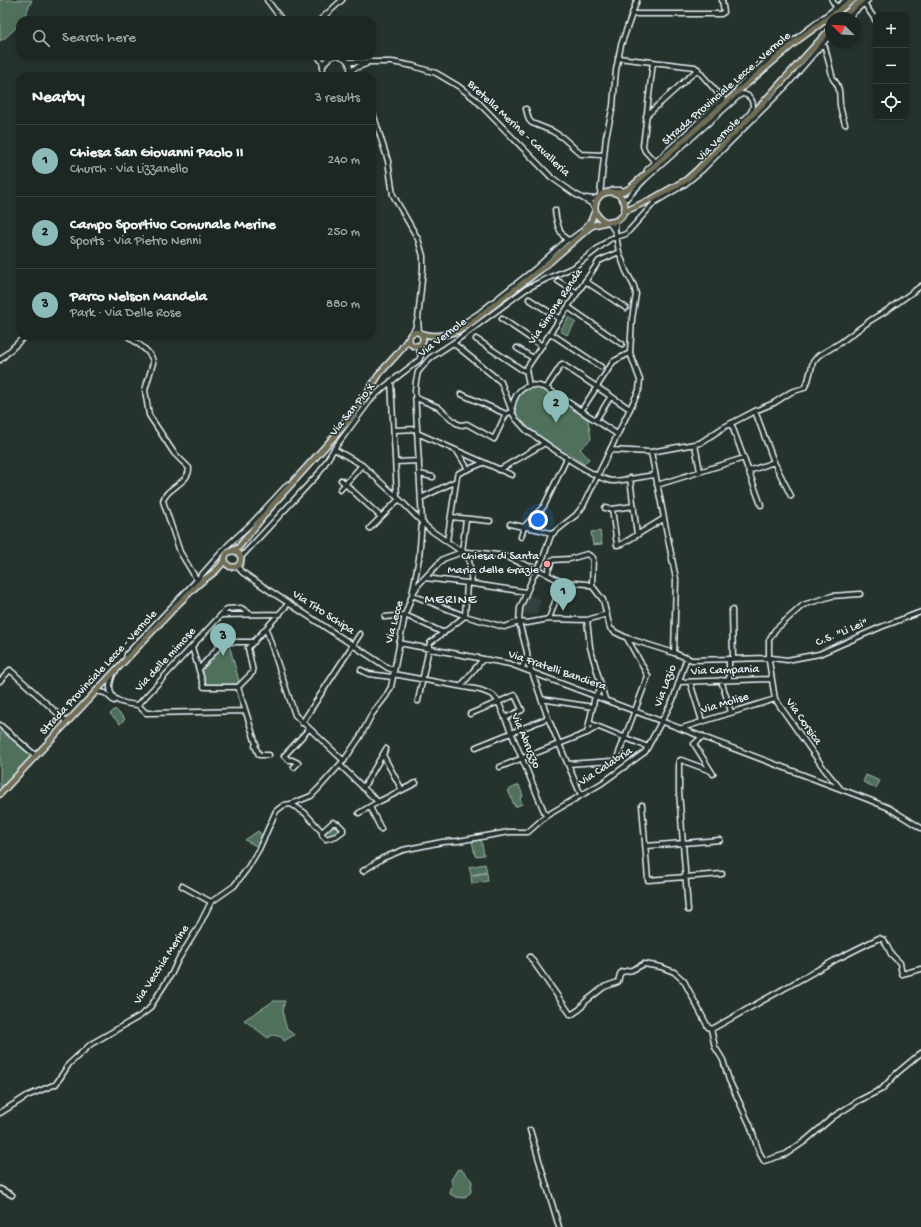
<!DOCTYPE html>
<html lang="en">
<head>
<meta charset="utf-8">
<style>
  body { margin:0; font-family:"Gochi Hand",sans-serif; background:#29322f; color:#f1f3f6 }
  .controls { position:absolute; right:12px; top:12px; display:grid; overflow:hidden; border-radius:8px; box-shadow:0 2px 6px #0003 }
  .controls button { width:36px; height:36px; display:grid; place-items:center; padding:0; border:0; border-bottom:1px solid #3a4340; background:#1c2622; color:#f1f3f6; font:20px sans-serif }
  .compass { position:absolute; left:825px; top:12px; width:36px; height:36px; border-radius:50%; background:#1c2622; box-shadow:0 2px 6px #0003; rotate:294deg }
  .you { position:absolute; left:538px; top:520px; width:14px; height:14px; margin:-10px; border:3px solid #fff; border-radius:50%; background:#1a73e8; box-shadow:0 0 0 6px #1a73e833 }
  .badge { display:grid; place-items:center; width:26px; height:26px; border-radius:50%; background:#8bbbb9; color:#111; font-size:13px; font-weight:700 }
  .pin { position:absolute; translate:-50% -33px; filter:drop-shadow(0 1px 2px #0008) }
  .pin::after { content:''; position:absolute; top:21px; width:14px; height:12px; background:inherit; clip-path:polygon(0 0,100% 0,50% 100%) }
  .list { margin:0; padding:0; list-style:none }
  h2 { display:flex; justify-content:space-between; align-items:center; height:52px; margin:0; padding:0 16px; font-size:17px }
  h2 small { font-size:13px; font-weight:400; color:#a0a5a5 }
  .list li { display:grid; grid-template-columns:26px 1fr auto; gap:12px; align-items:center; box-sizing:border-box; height:72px; padding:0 16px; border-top:1px solid #3a4340 }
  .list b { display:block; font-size:15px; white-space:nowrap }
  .list p { margin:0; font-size:13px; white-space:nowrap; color:#a0a5a5 }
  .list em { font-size:13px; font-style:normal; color:#a0a5a5 }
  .icon { flex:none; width:22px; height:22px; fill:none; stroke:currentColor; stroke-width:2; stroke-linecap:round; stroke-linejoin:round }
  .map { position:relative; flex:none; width:921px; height:1227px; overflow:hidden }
  .search { position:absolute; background:#1c2622; box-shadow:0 2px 6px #0003; left:16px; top:16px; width:360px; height:44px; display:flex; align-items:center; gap:10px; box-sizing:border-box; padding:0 14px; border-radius:12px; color:#a0a5a5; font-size:15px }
  .panel { position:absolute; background:#1c2622; box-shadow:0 2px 6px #0003; left:16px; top:72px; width:360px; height:268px; border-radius:12px }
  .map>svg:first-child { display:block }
</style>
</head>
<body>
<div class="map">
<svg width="921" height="1227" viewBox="0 0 921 1227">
  <rect width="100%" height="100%" fill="#26332d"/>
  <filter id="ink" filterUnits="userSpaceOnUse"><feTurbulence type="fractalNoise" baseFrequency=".025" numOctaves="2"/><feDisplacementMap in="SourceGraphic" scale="8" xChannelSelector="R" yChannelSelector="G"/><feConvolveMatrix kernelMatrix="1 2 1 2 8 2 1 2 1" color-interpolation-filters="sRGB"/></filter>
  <g filter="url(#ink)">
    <path fill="#344141" d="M527 594 541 600 536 615 521 613Z"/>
    <path fill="#4f715c" stroke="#9cb1aa" d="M0 0H32L23 20H20V24L5 38 0 41Z
      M569 317 576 322 567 335 560 331Z
      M533 387C548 388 575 410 588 420L591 439 580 449 589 459 584 464 571 455 569 456 523 425C510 410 512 392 533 387Z
      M600 531 602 544 593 545 591 532Z
      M229 644 239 681 236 685 206 686 202 668 224 645Z
      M115 709 125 719 120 724 110 714Z
      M0 727 32 755 1 788 0 787Z
      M866 775 880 781 876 788 863 782Z
      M519 785 523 796 520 798 522 804 515 807 508 790Z
      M333 825H334L340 831 327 838 324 832Z
      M258 831 262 835 258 847 245 840Z
      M481 839 484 855 475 856 472 840Z
      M485 864 487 872 471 875 469 867Z
      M487 873 488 881 472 884 471 876Z
      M274 1001H285C282 1009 283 1020 287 1028 289 1030 292 1033 294 1035L284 1041C282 1036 277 1036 272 1035L268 1038 244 1020Z
      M461 1169 472 1181 471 1192 464 1198 456 1197 450 1194 452 1183 451 1180 457 1170Z"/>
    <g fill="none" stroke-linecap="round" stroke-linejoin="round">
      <defs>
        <path id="minor" d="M267 0 282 20
          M832 0 836 7
          M864 3 876 21
          M632 14H721L724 12 722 0
          M847 18 868 0
          M320 20 342 0
          M822 45 825 47 833 79C841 87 839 95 840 105 841 111 843 118 845 124
          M318 56 322 62 323 66
          M322 56 327 57H331
          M340 56C349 59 352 67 349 76
          M618 58 695 67 723 99 647 170
          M349 62H392L413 66 436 73 458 86 475 99 551 177 575 194 591 203 595 208
          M653 62 643 146 645 151 655 162
          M351 71 355 68 366 64
          M324 76C320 67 325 59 334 56
          M735 93 741 84 766 62 846 0
          M526 109 529 120 532 123 552 131 562 137 581 154 604 155
          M372 110 388 161 393 195 418 239 423 256V269L418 319 419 332
          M646 116 698 69
          M609 192 613 190H621
          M600 195 606 137 613 106 616 70 621 45 637 0
          M586 198 593 199 598 197
          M622 199 627 198 644 180 741 94C750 94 755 102 752 110 750 115 744 119 741 123
          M555 210C556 220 559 233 567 240
          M609 222 614 230
          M558 281 577 293
          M585 281 626 308
          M529 299 560 319
          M568 307 622 344
          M502 319 542 346
          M450 332 478 314 535 269 567 240 571 239 582 231
          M412 333 415 329 417 321
          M550 333 601 367
          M476 339 521 369 526 371
          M453 343 501 382 513 414 516 419 526 430C544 442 593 479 612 481 622 481 644 476 655 475
          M418 346 421 356 419 360 383 388 372 398 334 449 362 465 399 499 429 529 462 552 466 519
          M517 348 533 358
          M0 360 25 336
          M391 381 397 497
          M529 386 526 369 599 261 619 252
          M546 388 562 364 630 409
          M461 394 506 414 513 411
          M416 398 438 407 456 423 461 425 467 424 494 439 506 414
          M512 407C516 388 528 381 546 388L617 434
          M581 411 613 362 616 360 630 353
          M755 411 774 403 791 392 804 388 808 381 813 362 818 356 840 343 871 320 889 309 921 286
          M596 420 611 396
          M731 423 761 505
          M341 426 348 416
          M394 430 417 429
          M417 433 512 475
          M695 445 700 471
          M610 450 651 452 676 579 674 653
          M457 451 468 469
          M651 452 700 443 724 427 755 411 774 462 791 496
          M396 462 419 461
          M499 470 545 443
          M749 471 774 462
          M419 474 433 477
          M630 478 637 535
          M341 480 381 517
          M657 485 744 458
          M340 490 362 465
          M421 498 456 481
          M605 508 612 509 617 545 622 544 663 519
          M612 509 634 506
          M451 517 490 521
          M510 524C525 528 539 528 552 534
          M370 528 399 499
          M521 537 524 527 544 506 567 458
          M447 541 457 476 459 473 483 463
          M468 552 472 584
          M241 557 319 473 334 449
          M237 566 242 572 273 593 388 668 394 670
          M547 574 552 560 570 559 587 554 593 558 592 586
          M425 578 467 583 526 592
          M197 580 228 545 252 523 288 484
          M732 610 733 659
          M607 614 587 620 549 619 527 623 519 622 504 627 465 616 412 595 419 558 422 522 415 391 416 381 418 372 430 358 453 343 526 289 546 279 574 267 610 239 626 234 655 202 685 184 702 170 787 85 831 34
          M221 615 227 609 241 608 250 614
          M385 617 405 615 444 633
          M549 619 562 582 587 584 593 587 603 600 610 628 615 632 627 638 674 653 692 660 772 658 787 660 819 654 881 627 921 612
          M587 620 590 647 605 699
          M266 629 295 715 344 761
          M399 643 510 664 867 799 889 808 921 828
          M192 647 204 687H238L253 672 248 648 289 603
          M126 659 127 654 197 580 180 552 163 501C165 488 190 483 189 468L174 453 149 415 145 390 153 363C153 352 136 343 128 336
          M522 668 527 655
          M199 669 223 642H254
          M361 670 369 674 392 677
          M113 674C112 678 110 682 110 686 109 702 126 704 138 705
          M393 674 480 690 493 695 498 701 546 816
          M721 680 731 712
          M729 680V659
          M0 681 10 670 67 722
          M679 682 771 679
          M690 682 702 721
          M461 686 483 659
          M238 687 256 744 255 746 259 755H269
          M96 691 105 693 114 701
          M541 699 593 707
          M418 701 430 643 465 616 467 583
          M138 705 221 615 280 614
          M138 705 146 713H150L245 711
          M470 714 515 695 522 710 505 718
          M302 723 360 634
          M589 723 648 747
          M0 725 36 756
          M682 728 775 699
          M587 733 595 696 598 693 601 686
          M703 736 694 744 713 774
          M476 747 548 718
          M383 755 402 790
          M568 764 613 761 617 758 648 676 627 638
          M340 765 378 802
          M294 767 298 763 292 760H289L284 756 309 729
          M500 767 587 733 597 727
          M363 788 386 749
          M840 788 825 770 775 699 769 661V640L775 630 803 605 832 596 860 594
          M581 795 548 718 532 672 528 664 527 652 519 622 520 608 533 577 542 561 551 535 576 515 583 506 639 390 640 380 630 353 632 319 636 294 634 286 626 271 619 252 615 230 616 220
          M291 804 305 813 322 832 333 822 338 824 343 829V831L336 836 326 839 322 835V832
          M642 805 648 880 722 874
          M370 807 381 829
          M359 813 378 802 416 783
          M646 846 720 840
          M363 871 383 858 403 850 442 842 458 841 509 832H528L546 816 602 783 645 752 673 700 687 657
          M182 886 211 902
          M688 910 679 791V761L681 760 711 771
          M530 957 571 1015 580 1009 585 1002 604 987 618 982 620 974 622 972 632 970 644 964 661 967 674 972 684 981 708 1027 712 1029 837 959 879 938 884 940 891 954 900 963 902 974 921 969
          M711 1029 715 1047 723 1060 729 1080 750 1125 759 1152 764 1161 786 1154 805 1141 833 1117 858 1101 882 1089 897 1073 921 1053
          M0 1113 27 1096 56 1084 69 1064 91 1044 140 1016 149 1009 172 973 178 960 198 928 211 902 234 886 247 869 259 849 276 811 284 805 291 804 311 796 318 789 345 759 360 737 372 714 386 696 391 687 405 615 412 595 418 585 443 559 462 552 482 553 505 556 528 566 537 568 539 570 562 582
          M530 1130 559 1227
          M0 1189 12 1195"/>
        <path id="major" d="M841 18 862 0
          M595 207a15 15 0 1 1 30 0a15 15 0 1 1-30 0Z
          M616 193 624 191 630 188 734 95 798 40 853 0
          M624 212 654 198 686 180 696 171 750 117 831 28
          M585 228 591 221 595 211
          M409 339a7 7 0 1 1 14 0a7 7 0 1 1-14 0Z
          M420 333C436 339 450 334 464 328L545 266 590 227 594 225 606 222
          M233 550 238 548 275 502 352 417 380 373 399 352 408 339
          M225 559a8 8 0 1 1 16 0a8 8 0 1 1-16 0Z
          M0 794 176 606C184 598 192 590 201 582 210 575 220 570 225 558"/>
      </defs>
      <use href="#minor" stroke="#e8f1f8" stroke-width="7"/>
      <use href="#major" stroke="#e8f1f8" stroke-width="8"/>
      <use href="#minor" stroke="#26332d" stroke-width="4"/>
      <use href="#major" stroke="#716e59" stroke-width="5"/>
    </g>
  </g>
  <circle fill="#ff9aa2" stroke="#26332d" stroke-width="1.5" cx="547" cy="564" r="4"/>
  <g text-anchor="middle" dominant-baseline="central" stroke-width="3" stroke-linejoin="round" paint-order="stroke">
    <g font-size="12" fill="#e8f1f8" stroke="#26332d">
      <text transform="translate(727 89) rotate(-41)">Strada Provinciale Lecce - Vernole</text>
      <text transform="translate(518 129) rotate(43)">Bretella Merine - Cavalleria</text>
      <text transform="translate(719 140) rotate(-45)">Via Vernole</text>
      <text transform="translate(556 307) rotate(-56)">Via Simone Renda</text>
      <text transform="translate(443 338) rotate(-37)">Via Vernole</text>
      <text transform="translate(353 410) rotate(-51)">Via San Pio X</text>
      <text transform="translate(323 613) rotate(33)">Via Tito Schipa</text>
      <text transform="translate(395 622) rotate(-75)">Via Lecce</text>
      <text transform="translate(842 633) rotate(-23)">C.S. "Li Lei"</text>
      <text transform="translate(166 660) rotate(-47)">Via delle mimose</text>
      <text transform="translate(557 671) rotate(19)">Via Fratelli Bandiera</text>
      <text transform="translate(725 671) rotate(-2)">Via Campania</text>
      <text transform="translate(99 673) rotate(-47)">Strada Provinciale Lecce - Vernole</text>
      <text transform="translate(666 686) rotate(-69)">Via Lazio</text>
      <text transform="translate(725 704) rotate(-17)">Via Molise</text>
      <text transform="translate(803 722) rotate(55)">Via Corsica</text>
      <text transform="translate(525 741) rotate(67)">Via Abruzzo</text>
      <text transform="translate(606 767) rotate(-33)">Via Calabria</text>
      <text transform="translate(162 965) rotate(-57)">Via Vecchia Merine</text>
    </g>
    <g font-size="12" fill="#e8f1f8" stroke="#26332d" text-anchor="end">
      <text x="539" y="557">Chiesa di Santa<tspan x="539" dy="14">Maria delle Grazie</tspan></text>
    </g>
    <g font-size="14" letter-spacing="1" fill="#e8f1f8" stroke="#26332d">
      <text x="451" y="600">MERINE</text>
    </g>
  </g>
</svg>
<div class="controls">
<button>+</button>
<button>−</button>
<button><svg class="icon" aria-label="locate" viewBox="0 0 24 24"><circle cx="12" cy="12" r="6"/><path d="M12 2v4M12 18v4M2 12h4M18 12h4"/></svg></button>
</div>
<svg class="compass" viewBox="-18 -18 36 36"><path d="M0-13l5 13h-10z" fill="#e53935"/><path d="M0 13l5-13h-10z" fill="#a0a5a5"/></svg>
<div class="you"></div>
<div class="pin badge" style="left:563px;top:611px">1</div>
<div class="pin badge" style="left:556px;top:423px">2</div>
<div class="pin badge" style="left:223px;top:656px">3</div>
<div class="search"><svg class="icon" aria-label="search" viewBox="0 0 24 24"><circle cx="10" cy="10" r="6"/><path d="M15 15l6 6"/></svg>Search here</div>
<section class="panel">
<h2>Nearby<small>3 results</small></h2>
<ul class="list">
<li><span class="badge">1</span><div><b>Chiesa San Giovanni Paolo II</b><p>Church · Via Lizzanello</p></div><em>240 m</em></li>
<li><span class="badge">2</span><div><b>Campo Sportivo Comunale Merine</b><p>Sports · Via Pietro Nenni</p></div><em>250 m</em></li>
<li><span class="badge">3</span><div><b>Parco Nelson Mandela</b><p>Park · Via Delle Rose</p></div><em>880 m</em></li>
</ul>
</section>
</div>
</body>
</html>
